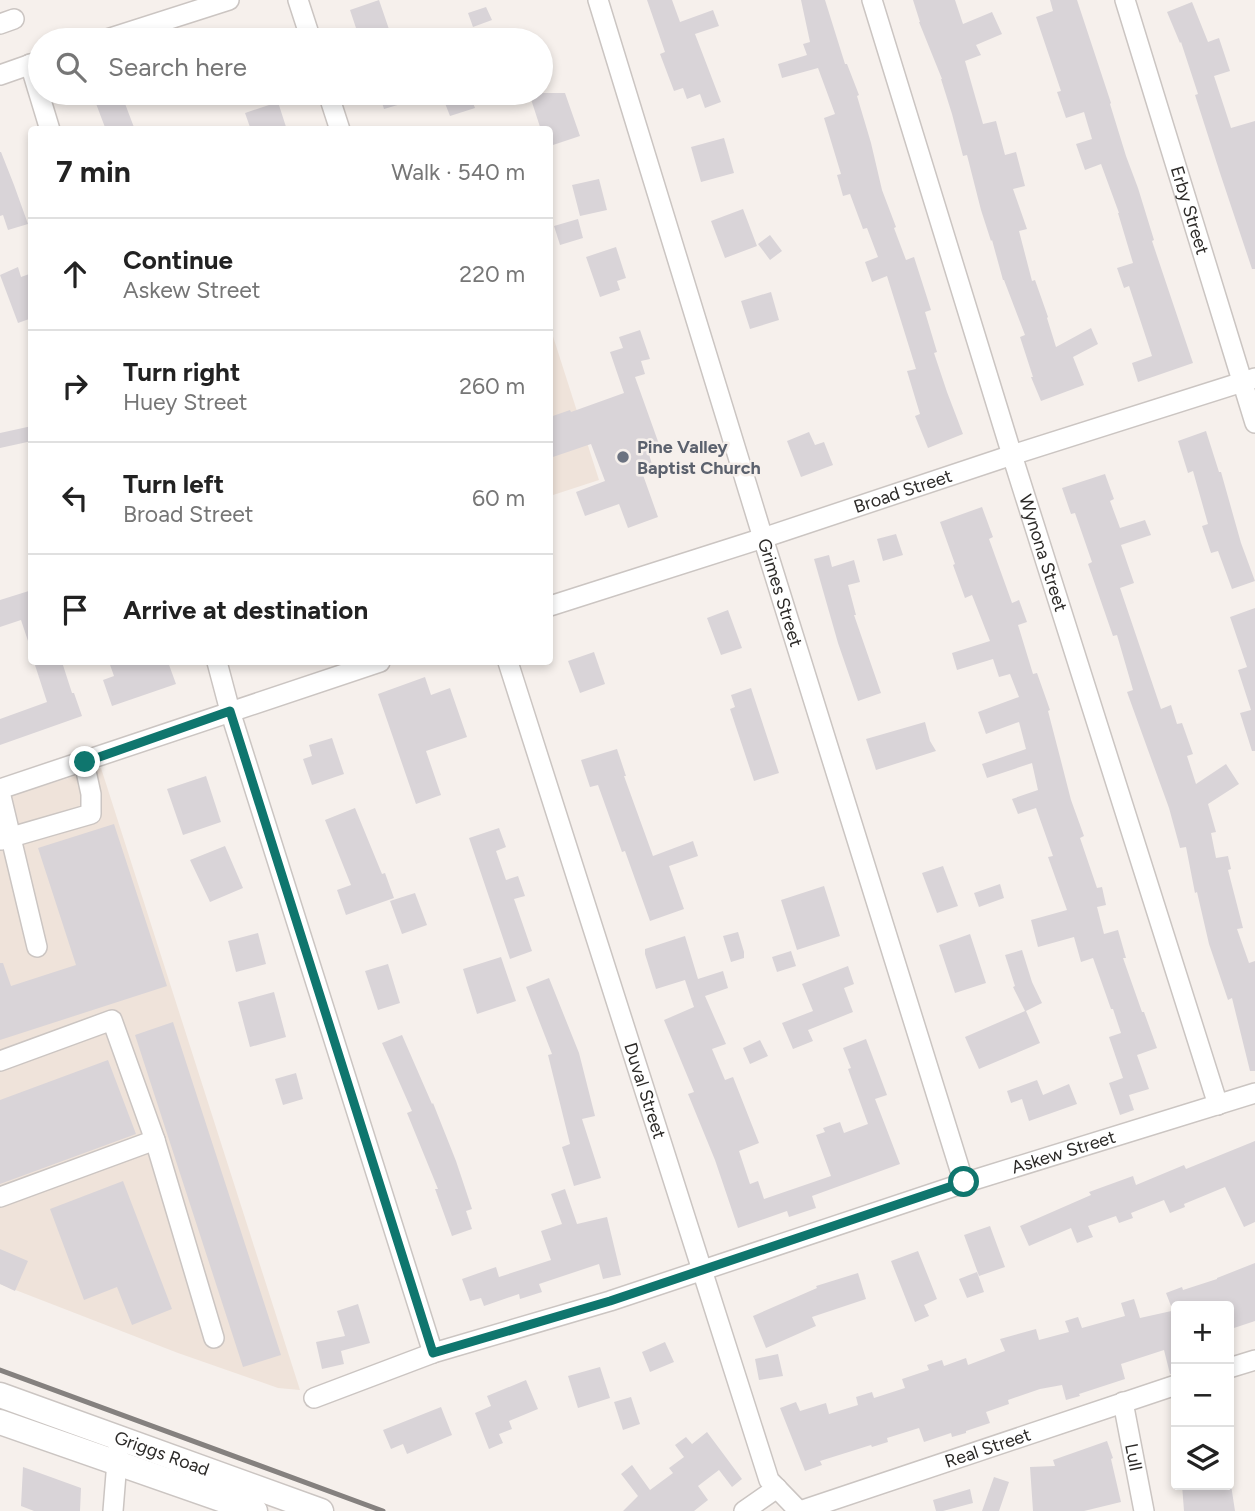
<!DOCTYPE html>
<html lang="en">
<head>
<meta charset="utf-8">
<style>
  body { margin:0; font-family:Figtree,sans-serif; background:#f6f6f6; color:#222 }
  .controls { position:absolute; right:21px; bottom:21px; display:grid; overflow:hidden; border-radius:7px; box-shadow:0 4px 10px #0003 }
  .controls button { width:63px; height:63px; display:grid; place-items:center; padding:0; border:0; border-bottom:2px solid #e0e0e0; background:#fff; color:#222; font:35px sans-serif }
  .stop { position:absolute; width:21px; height:21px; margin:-16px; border:5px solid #0f766e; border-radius:50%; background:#fff }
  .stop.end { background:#0f766e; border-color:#fff; box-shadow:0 2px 7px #0008 }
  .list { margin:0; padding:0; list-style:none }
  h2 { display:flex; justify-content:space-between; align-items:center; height:91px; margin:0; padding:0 28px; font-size:30px }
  h2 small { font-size:23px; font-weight:400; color:#767676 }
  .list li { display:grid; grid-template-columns:46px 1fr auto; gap:21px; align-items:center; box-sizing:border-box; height:112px; padding:0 28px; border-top:2px solid #e0e0e0 }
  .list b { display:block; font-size:26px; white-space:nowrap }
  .list p { margin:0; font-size:23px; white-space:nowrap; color:#767676 }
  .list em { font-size:23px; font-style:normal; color:#767676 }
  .icon { flex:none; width:38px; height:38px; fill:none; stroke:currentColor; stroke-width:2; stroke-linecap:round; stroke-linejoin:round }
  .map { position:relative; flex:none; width:1255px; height:1511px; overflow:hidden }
  .search { position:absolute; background:#fff; box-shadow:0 4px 10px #0003; left:28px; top:28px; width:525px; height:77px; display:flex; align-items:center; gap:18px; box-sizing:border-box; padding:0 24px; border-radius:38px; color:#767676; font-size:26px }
  .panel { position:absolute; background:#fff; box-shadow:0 4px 10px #0003; left:28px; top:126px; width:525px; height:539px; border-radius:7px }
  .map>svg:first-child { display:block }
</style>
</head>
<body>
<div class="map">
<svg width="1255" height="1511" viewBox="0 0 1255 1511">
  <rect width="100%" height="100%" fill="#f6f0ec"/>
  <path fill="#efe3da" d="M550 327 599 480 550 496Z
    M101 768 300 1390 278 1388 178 1353 0 1284V799Z"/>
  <path fill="#d9d4d8" d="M379 0 392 38 384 40H360L350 10Z
    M647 0H672L680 22 713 10 719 26 695 34 721 102 705 108 700 94 687 99 683 88 674 91 660 54 665 52Z
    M801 0H825L845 64H847L859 95 857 96 871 143 882 190 896 227 894 228 906 260 914 257 931 310 925 312 937 352 934 353 947 392 963 434 928 448 915 416 920 414 907 371 916 369 887 276 872 282 865 262 878 257 867 228 863 229 850 194 843 196 837 175 841 174 824 118 835 114 818 68 782 78 778 64 807 55 803 44 810 42Z
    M913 0H955L963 24 992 12 1002 34 976 45 981 55 965 61 983 124 996 121 1005 155 1016 152 1025 186 1013 189 1027 229 1019 231 1032 281 1035 280 1048 317 1047 318 1056 347 1091 328 1098 344 1073 357 1084 385 1041 401 1031 377H1033L1020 337 1025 335 1004 280H1003L992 240 991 241 981 210 967 155 963 156 952 114 941 79H942L919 22H920Z
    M1050 0H1077L1111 103 1110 104 1126 156 1138 188 1154 240 1152 241 1193 363 1138 382 1132 363 1152 356 1129 286 1124 288 1117 268 1133 263 1118 213H1119L1101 164 1085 170 1076 144 1092 139 1084 112 1066 118 1057 92 1061 91 1036 17 1053 11Z
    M1192 2 1208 42 1219 38 1230 71 1214 76 1231 128 1255 121V269H1252L1220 173 1195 95 1198 94 1181 42 1180 43 1167 12Z
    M486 7 492 20 473 27 468 13Z
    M92 93H121L135 130H106Z
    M379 93H427L428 96 384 109Z
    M441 93H469L475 108 450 116Z
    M529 93H565L580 136 550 146V130H541Z
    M278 102 287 130H251L245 113Z
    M724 138 734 173 701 182 691 147Z
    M0 152H1L14 185 28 224 8 230 3 215 0 216Z
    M599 179 607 210 580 216 572 185Z
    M743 209 757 246 725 258 711 221Z
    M578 219 583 238 560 245 554 226Z
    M770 235 782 251 770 260 758 244Z
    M616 247 626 278 617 281 620 290 600 297 586 257Z
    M18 267 21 277 32 273V318L18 323 0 275Z
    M771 292 779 320 750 329 741 301Z
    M640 330 650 359 641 361 645 374 635 377 660 447 648 451 654 471 643 475 658 517 628 528 619 504 585 516 576 492 605 481 591 444 550 458V417L570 410 571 412 624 393 610 352 623 348 619 337Z
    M32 426V441L0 448V433Z
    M1206 431 1219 472H1221L1241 543 1255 581 1232 589 1218 551 1211 553 1202 526 1208 524 1193 471 1188 473 1178 441Z
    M809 432 815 445 824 442 833 465 801 477 787 441Z
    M1105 474 1114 499 1110 501 1120 528 1145 520 1151 535 1121 545 1134 583 1120 588 1161 709 1171 705 1177 724 1182 723 1193 754 1187 756 1196 784 1226 764 1239 784 1208 804 1216 832 1211 833 1216 858 1228 856 1231 869 1228 870 1243 928 1237 929 1249 963 1255 961V1071H1250L1232 998 1228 1000 1209 944 1197 892 1195 893 1186 847 1180 848 1169 808 1127 692 1133 690 1117 635 1113 636 1088 564 1092 562 1075 513 1071 514 1062 488Z
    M982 507 993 537 989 539 1012 603 1019 600 1027 622 1018 625 1033 674 1037 673 1050 710 1048 711 1061 761 1071 800 1084 836 1080 838 1097 888 1102 887 1106 905 1097 907 1104 934 1118 930 1126 958H1123L1142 1012H1144L1157 1048 1137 1055 1149 1089 1129 1095 1134 1110 1120 1115 1109 1083 1123 1078 1109 1037 1121 1033 1113 1009H1111L1093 958 1081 962 1074 937 1038 947 1031 920 1067 910 1048 857 1053 856 1036 808 1018 814 1012 799 1038 790 1032 763 987 778 982 764 1026 749 1019 722 986 734 978 712 1019 697 1010 674 999 677 993 659 957 670 952 653 990 641 972 595 965 598 953 565 955 564 940 522Z
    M896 534 903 555 883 561 877 539Z
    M829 555 832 567 854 560 860 582 848 585 856 615H854L881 693 858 701 838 643 814 559Z
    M32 590V644H29L21 620 0 627V600Z
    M1255 608V751H1252L1240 713 1251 710 1238 670 1247 667 1230 617Z
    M728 610 742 648 721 655 707 618Z
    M594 652 605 684 580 693 568 661Z
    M34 662H62L72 693H74L82 716 0 745V719L47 702Z
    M109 662H168L176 684 112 706 103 680 114 676Z
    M425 677 431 695 450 688 467 737 426 751 441 795 416 804 378 694Z
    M751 688 779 773 754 781 730 709 735 707 731 695Z
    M925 722 930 741 936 751 876 770 866 739Z
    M332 738 344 774 312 785 303 759 312 756 309 745Z
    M617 749 626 776H624L653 856 693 841 698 856 669 866 684 909 650 921 625 851 622 852 598 785 590 787 581 760Z
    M206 776 221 822 183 835 167 789Z
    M355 808 382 874 385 873 394 898 346 915 337 890 351 885 325 820Z
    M114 824 167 986 0 1040V963H3L11 986 76 965 38 848Z
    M499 828 506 847 496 851 506 880 518 876 525 896 514 899 532 951 510 959 469 838Z
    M225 846 243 888 210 902 190 860Z
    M943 866 958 906 937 913 922 873Z
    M1000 884 1004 898 979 907 974 893Z
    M824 886 840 936 797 950 781 900Z
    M415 893 427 925 402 934 390 901Z
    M738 932 744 952V958L731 962 723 936Z
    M258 933 266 964 236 972 228 941Z
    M970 934 986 983 955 993 939 945Z
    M685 936 698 979 723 971 728 988 705 996 726 1044 712 1049 725 1080 733 1077 759 1143 739 1151 750 1184 758 1181 764 1199 831 1176 816 1135 825 1132 823 1128 840 1122 844 1133 868 1124 848 1069 851 1068 843 1048 866 1039 887 1095 875 1099 900 1164 812 1196 816 1208 789 1217 787 1211 738 1228 715 1160 688 1094 694 1092 664 1020 694 1007 685 980 656 989 645 954V949Z
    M1022 950 1032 982 1042 1003 1026 1011 1040 1043 979 1069 965 1037 1025 1011 1013 987 1015 986 1005 955Z
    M791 951 796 966 777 972 772 957Z
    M501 957 516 1001 477 1014 463 969Z
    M388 964 400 1003 378 1010 365 971Z
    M848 966 854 984 844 988 853 1012 808 1030 813 1041 793 1049 782 1023 813 1011 802 984Z
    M549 978 579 1053 595 1116 582 1119 601 1178 574 1186 562 1147 570 1144 548 1055 552 1054 526 987Z
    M274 992 286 1037 250 1047 238 1002Z
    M173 1022 281 1355 243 1367 135 1035Z
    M402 1035 432 1104 433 1103 456 1161 472 1209 466 1211 472 1229 452 1236 435 1189H438L407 1113 412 1111 382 1043Z
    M760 1040 768 1056 750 1064 743 1048Z
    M108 1060 136 1134 0 1184V1100Z
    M296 1073 303 1099 283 1105 275 1079Z
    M1037 1080 1043 1095 1069 1084 1077 1104 1029 1121 1022 1099 1011 1103 1007 1091Z
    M1255 1141V1222L1244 1227 1225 1187 1184 1204 1185 1207 1170 1213 1164 1200 1131 1213 1133 1218 1119 1223 1116 1216 1088 1226 1093 1237 1077 1243 1071 1228 1029 1246 1020 1226 1091 1195 1089 1192 1133 1176 1136 1185 1184 1165 1186 1169Z
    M123 1181 172 1309 132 1325 117 1287 84 1300 50 1209Z
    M565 1189 577 1224 607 1217 621 1275 603 1279 599 1264 539 1284 542 1292 520 1299 519 1294 484 1306 481 1298 470 1301 462 1279 496 1267 499 1277 551 1260 541 1231 562 1224 551 1194Z
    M990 1226 1005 1267 979 1276 964 1235Z
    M0 1249 28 1261 15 1291 0 1284Z
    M918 1251 937 1299 924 1305 929 1316 915 1322 891 1261Z
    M1255 1263V1321L1234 1328 1229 1314V1306H1171L1166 1293 1182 1287 1183 1290 1217 1279V1278Z
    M977 1272 984 1292 967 1298 959 1279Z
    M858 1273 866 1299 812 1317 816 1326 766 1348 753 1316 817 1288 816 1286Z
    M1134 1299 1140 1318 1176 1310V1373L1170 1374 1164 1350 1121 1364 1125 1379 1079 1394 1080 1396 1066 1400 1062 1385 1040 1389 1008 1400 1009 1404 986 1412 990 1423 966 1431V1433L952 1437 951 1433 924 1442 919 1428 887 1438 888 1442 872 1447 871 1445 820 1461 822 1465 805 1471 780 1408 796 1402 800 1411 826 1403 829 1414 858 1405 856 1397 872 1392 874 1398 905 1388 902 1379 929 1370 927 1365 942 1360 944 1366 966 1358 968 1365 1005 1351 1000 1339 1036 1329 1039 1340 1069 1332 1065 1321 1078 1317 1082 1328 1125 1316 1121 1303Z
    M358 1304 370 1343 341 1351 344 1364 322 1369 316 1342 345 1336 337 1311Z
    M665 1342 674 1362 650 1372 642 1352Z
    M778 1354 783 1376 759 1380 755 1359Z
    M600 1367 610 1398 578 1408 568 1376Z
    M526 1380 538 1409 509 1421 512 1429 499 1434 503 1443 489 1449 475 1413 491 1406 487 1396Z
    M631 1397 640 1424 623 1430 614 1402Z
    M441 1407 452 1435 407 1454 403 1444 391 1449 383 1430Z
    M707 1432 742 1479 732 1487 719 1470 698 1486 708 1500 694 1511H623L638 1496 621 1474 632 1465 650 1490 673 1473 669 1468 684 1457 675 1445 686 1437 692 1444Z
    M1107 1441 1113 1458 1111 1459 1121 1502 1084 1511H1033L1030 1467 1055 1466 1053 1460Z
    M23 1467 81 1488 80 1511H34L21 1506Z
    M994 1477 1009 1482 999 1511H982Z
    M1182 1485H1231L1235 1511H1184Z
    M970 1489 973 1503 943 1511H936L933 1500Z"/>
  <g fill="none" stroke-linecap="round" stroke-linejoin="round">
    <defs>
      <g id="minor">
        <path d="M298 0 311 40"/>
        <path id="s1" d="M598 0 763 538 964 1183"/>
        <path id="s2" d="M872 0 1012 455 1218 1105"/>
        <path id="s3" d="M1125 0 1255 423"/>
        <path d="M0 24 14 19"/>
        <path d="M104 40 229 0"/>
        <path d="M30 64 50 130"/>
        <path d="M0 75 40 61"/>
        <path d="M328 93 340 130"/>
        <path id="s4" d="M550 606 763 538 1012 455 1255 378"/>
        <path d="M217 662 230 711 433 1353"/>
        <path id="s5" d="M508 662 769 1480 799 1511"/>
        <path d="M0 789 380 662"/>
        <path d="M0 792 37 947"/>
        <path d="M1 840 91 814V794L84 762"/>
        <path d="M0 1061 112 1020 155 1140 214 1338"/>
        <path d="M0 1197 155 1140"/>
        <path d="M1229 1368 1255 1360"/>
        <path id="s6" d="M314 1398 433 1353 610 1301 964 1183 1255 1093"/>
        <path id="s7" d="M1123 1402 1144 1511"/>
        <path d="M113 1511 118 1449"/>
        <path d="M744 1511 777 1488"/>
        <path id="s8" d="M800 1511 1176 1385"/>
      </g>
      <g id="major">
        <path id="s9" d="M0 1395 321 1511"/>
        <path d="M0 1422 255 1511"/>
      </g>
    </defs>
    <use href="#minor" stroke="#cbc5c2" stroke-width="22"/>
    <use href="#major" stroke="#cbc5c2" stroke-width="27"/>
    <use href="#minor" stroke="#fff" stroke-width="19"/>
    <use href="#major" stroke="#fff" stroke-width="24"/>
    <path stroke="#85817f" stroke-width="5" d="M0 1370 383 1511"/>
  </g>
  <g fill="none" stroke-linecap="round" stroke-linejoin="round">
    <path stroke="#0f766e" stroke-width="9" d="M85 762 230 711 433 1353 610 1301 964 1182"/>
  </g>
  <circle fill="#6b7280" stroke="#f6f0ec" stroke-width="2.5" cx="623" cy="457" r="7"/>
  <g text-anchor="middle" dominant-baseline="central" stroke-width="5" stroke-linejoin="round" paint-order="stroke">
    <g font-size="18" fill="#2c2a28" stroke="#f6f0ec">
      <text stroke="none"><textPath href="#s3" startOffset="220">Erby Street</textPath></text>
      <text stroke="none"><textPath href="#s4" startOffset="371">Broad Street</textPath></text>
      <text stroke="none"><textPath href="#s2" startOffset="579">Wynona Street</textPath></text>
      <text stroke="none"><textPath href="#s1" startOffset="620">Grimes Street</textPath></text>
      <text stroke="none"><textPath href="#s5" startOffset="450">Duval Street</textPath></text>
      <text stroke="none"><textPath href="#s6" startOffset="789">Askew Street</textPath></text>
      <text stroke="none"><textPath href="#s8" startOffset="198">Real Street</textPath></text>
      <text stroke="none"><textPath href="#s9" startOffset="172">Griggs Road</textPath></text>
      <text stroke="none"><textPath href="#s7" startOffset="56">Lull</textPath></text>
    </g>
    <g font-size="18" font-weight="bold" fill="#5b616d" stroke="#f6f0ec" text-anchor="start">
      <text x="637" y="447">Pine Valley<tspan x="637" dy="21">Baptist Church</tspan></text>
    </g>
  </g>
</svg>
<div class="controls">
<button>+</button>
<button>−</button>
<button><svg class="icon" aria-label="layers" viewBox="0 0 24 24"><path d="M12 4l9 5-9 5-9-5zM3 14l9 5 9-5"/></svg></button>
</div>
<div class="stop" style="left:964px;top:1182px"></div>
<div class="stop end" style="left:85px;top:762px"></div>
<div class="search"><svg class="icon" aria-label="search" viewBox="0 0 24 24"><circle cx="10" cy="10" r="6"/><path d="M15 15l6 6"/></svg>Search here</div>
<section class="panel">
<h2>7 min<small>Walk · 540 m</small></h2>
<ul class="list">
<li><svg class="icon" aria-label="ahead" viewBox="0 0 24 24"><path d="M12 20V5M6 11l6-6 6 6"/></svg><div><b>Continue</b><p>Askew Street</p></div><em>220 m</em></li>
<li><svg class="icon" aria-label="right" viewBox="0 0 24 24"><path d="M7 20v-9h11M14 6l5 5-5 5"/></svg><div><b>Turn right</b><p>Huey Street</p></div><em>260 m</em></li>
<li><svg class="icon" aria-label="left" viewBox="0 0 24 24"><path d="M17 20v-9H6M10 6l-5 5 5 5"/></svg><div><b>Turn left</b><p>Broad Street</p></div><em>60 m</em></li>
<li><svg class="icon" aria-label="arrive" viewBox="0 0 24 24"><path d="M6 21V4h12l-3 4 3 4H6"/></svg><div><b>Arrive at destination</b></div></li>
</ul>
</section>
</div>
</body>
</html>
